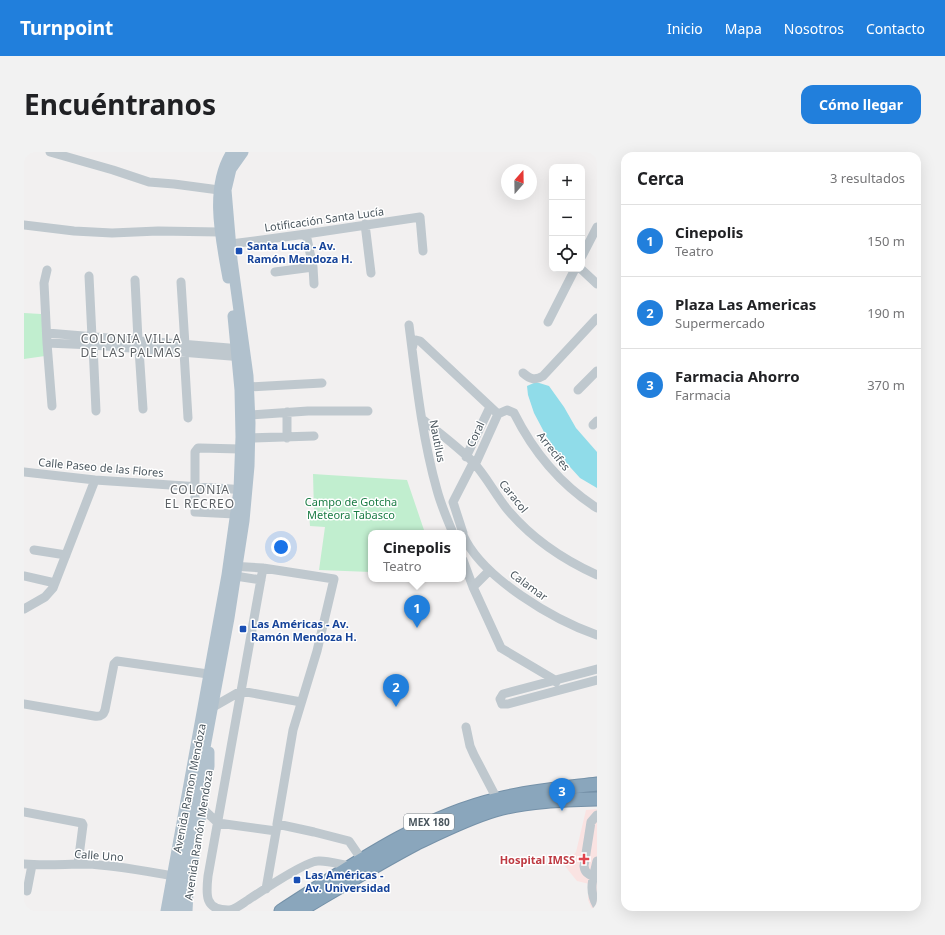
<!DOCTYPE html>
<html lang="es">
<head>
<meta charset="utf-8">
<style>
  body { margin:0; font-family:"Noto Sans",sans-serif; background:#f2f2f2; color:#202124 }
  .controls { position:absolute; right:12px; top:12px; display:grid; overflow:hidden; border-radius:8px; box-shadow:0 4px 16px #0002 }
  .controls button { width:36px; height:36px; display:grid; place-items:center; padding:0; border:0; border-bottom:1px solid #e0e0e0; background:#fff; color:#202124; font:20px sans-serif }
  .compass { position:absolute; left:477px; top:12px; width:36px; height:36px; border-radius:50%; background:#fff; box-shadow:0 4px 16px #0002; rotate:20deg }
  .you { position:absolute; left:257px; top:395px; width:14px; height:14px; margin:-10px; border:3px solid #fff; border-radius:50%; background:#1a73e8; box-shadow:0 0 0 6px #1a73e833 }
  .badge { display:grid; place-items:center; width:26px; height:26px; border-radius:50%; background:#217fdc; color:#fff; font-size:13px; font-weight:700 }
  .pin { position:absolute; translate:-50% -33px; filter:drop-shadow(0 1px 2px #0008) }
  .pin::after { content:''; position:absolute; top:21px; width:14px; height:12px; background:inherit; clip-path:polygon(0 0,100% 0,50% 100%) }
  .popup { position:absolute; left:344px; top:378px; width:98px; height:52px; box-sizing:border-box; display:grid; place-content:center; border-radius:8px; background:#fff; filter:drop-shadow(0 1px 3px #0005); font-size:13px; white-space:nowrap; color:#757577 }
  .popup b { font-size:15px; color:#202124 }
  .popup::after { content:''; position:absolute; left:50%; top:100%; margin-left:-8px; border:8px solid transparent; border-top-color:#fff }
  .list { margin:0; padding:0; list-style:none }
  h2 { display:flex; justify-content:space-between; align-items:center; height:52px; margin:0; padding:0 16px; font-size:17px }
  h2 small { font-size:13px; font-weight:400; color:#757577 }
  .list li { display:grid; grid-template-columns:26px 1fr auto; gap:12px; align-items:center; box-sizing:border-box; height:72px; padding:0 16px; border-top:1px solid #e0e0e0 }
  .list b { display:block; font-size:15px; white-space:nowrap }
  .list p { margin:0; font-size:13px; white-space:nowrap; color:#757577 }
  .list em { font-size:13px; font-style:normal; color:#757577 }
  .icon { flex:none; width:22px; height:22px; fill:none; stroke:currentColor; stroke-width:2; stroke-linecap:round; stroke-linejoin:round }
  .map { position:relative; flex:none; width:573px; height:759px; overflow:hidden; border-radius:12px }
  header { display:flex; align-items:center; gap:24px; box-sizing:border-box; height:56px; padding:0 20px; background:#217fdc; color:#fff }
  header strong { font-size:19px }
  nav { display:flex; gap:22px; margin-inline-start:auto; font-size:14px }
  .intro { display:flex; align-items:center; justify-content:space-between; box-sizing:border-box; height:96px; padding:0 24px }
  h1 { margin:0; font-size:28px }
  .button { padding:10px 18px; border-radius:12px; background:#217fdc; color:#fff; font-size:14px; font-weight:700 }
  main { display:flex; gap:24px; padding:0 24px }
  aside { flex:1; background:#fff; border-radius:12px; box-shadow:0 4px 16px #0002 }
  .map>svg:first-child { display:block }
</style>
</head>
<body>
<header>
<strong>Turnpoint</strong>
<nav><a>Inicio</a><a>Mapa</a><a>Nosotros</a><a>Contacto</a></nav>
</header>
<div class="intro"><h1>Encuéntranos</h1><a class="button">Cómo llegar</a></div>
<main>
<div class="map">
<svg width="573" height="759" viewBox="0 0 573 759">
  <rect width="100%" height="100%" fill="#f2f0f0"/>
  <path fill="#fae3e2" d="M573 657V759H569L564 748 565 732 553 729 540 713 552 700 562 658Z"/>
  <path fill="#c1eecf" d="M0 161 17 162 21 186V204L0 207Z
    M289 322 383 328 401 381H347V420L295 418 301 375 286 374 285 362 290 360Z"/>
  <path fill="#90dce9" d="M512 230 525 234 540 255 552 276 573 300V336L556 326 528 295 510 261 504 243 503 234Z"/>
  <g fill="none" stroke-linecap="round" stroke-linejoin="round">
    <defs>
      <path id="highway" d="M257 759C326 715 394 666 474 647 506 639 540 636 573 632
        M275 759C314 736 353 712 393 691 418 679 444 666 471 658 504 649 539 648 573 647"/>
    </defs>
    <use href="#highway" stroke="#7591a8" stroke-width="15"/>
    <path stroke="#bfc8ce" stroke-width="9" d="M26 0 89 18 125 30 150 32 195 38
      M341 72 347 121
      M0 73 50 79 88 81 134 79 196 80
      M282 82 289 115 290 132
      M207 92 282 82 396 65 399 99
      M558 104 573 75
      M557 117 573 132
      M23 118 20 131 23 191 28 254
      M251 120 289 115
      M65 124 68 185
      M111 128 114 188
      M157 130 161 193
      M524 170 551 117
      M385 173C392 228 398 285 413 338 417 353 423 367 429 381
      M23 181 217 197
      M23 191 69 193 219 205
      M69 193 72 259
      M115 197 119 257
      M388 197 390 189 392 188 396 189 474 262
      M160 200 164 266
      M499 221C506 227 511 229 519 224L573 166
      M225 235 298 231
      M554 238 573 219
      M263 260V286
      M474 262 483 258 490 261C509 299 537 333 573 356
      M226 263 284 259H344
      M398 267C415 281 434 295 449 310 462 324 471 342 483 357 507 386 540 408 573 423
      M569 273 573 269
      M226 286 290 284
      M442 305 466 255
      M451 313 474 262
      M0 320 71 328 222 338
      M211 362 171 360V300L174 296H176L216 297
      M439 381 429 350 449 311
      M439 383C458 426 530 468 573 483
      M10 398 42 403
      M439 408 449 435 477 496 531 528 532 530
      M206 414 239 416 310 427 293 499 269 578 253 672 290 680 325 689 338 708
      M239 416 184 724C182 742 180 759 206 758 212 757 219 751 224 748 236 740 283 709 294 709 303 708 318 713 327 714
      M205 423 237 428
      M0 424 31 431
      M449 435 465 419
      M0 457 21 445 29 436 71 328
      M573 517 479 542 476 547 478 552H484L573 528
      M0 552 70 564C76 565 79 564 81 558L90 512 93 509 191 523
      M189 555 217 539 277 550
      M442 575 446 594 450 603 473 647
      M178 656 194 671 252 679
      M0 660 58 671 59 673 54 712
      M573 709C569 727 564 737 573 754
      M0 712C21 714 41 712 62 712 91 713 120 719 149 724
      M570 725C564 722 561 721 560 714L567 670 573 663
      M242 737 253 674
      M3 739 8 713"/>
    <path stroke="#b1c1cd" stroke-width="11" d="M204 126C197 87 185 35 208 0
      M142 759 203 423 215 338 217 285 216 238 209 164
      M152 759 154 741 205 466 220 369 225 314 226 271 224 224 208 108 202 38 207 17 219 0
      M163 759 164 741 185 614V600"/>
    <use href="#highway" stroke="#8aa6bc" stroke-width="13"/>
  </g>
  <g fill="#1a4fb4" stroke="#fff" stroke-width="1.5">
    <rect x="211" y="95" width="8" height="8" rx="2"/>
    <rect x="215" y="473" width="8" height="8" rx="2"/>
    <rect x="269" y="724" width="8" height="8" rx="2"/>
  </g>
  <path fill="#e0444e" stroke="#fff" stroke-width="1.5" d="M558 701h4v4h4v4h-4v4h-4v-4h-4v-4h4z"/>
  <g text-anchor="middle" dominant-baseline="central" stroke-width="3" stroke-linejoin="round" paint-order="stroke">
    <rect fill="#fff" stroke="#80888e" stroke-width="1" x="380" y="662" width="50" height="16" rx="3"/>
    <g font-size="10" font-weight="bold" fill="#49555d">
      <text x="405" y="670">MEX 180</text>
    </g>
    <g font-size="11" fill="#49555d" stroke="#fff">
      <text transform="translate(300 67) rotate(-8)">Lotificación Santa Lucía</text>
      <text transform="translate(451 282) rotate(-65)">Coral</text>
      <text transform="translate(414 289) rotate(79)">Nautilus</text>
      <text transform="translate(530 299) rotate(52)">Arrecifes</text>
      <text transform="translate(77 315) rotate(5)">Calle Paseo de las Flores</text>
      <text transform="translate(490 344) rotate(51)">Caracol</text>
      <text transform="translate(505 433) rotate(36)">Calamar</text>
      <text transform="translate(165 636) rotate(-79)">Avenida Ramon Mendoza</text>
      <text transform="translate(174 683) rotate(-81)">Avenida Ramón Mendoza</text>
      <text transform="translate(75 703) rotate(4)">Calle Uno</text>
    </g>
    <g font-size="11" font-weight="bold" fill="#164399" stroke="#fff" text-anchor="start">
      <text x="223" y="93">Santa Lucía - Av.<tspan x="223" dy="13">Ramón Mendoza H.</tspan></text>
      <text x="227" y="471">Las Américas - Av.<tspan x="227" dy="13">Ramón Mendoza H.</tspan></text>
      <text x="281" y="722">Las Américas -<tspan x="281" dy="13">Av. Universidad</tspan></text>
    </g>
    <g font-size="11" fill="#1b7c45" stroke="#fff">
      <text x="327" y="349">Campo de Gotcha<tspan x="327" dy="13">Meteora Tabasco</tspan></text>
    </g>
    <g font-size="11" font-weight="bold" fill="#be3a42" stroke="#fff" text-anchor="end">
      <text x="551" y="707">Hospital IMSS</text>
    </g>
    <g font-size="12" letter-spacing="1" fill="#5d6165" stroke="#fff">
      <text x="107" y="186">COLONIA VILLA<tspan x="107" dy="14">DE LAS PALMAS</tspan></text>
      <text x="176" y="337">COLONIA<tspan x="176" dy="14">EL RECREO</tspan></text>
    </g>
  </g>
</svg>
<div class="controls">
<button>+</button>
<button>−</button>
<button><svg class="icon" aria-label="locate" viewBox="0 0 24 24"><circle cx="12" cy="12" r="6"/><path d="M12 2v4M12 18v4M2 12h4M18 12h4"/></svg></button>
</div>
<svg class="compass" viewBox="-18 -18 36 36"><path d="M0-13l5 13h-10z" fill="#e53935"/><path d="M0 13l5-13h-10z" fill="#757577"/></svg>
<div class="you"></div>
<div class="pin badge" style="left:393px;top:476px">1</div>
<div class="popup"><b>Cinepolis</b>Teatro</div>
<div class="pin badge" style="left:372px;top:555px">2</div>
<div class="pin badge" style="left:538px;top:659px">3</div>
</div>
<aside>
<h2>Cerca<small>3 resultados</small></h2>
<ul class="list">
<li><span class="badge">1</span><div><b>Cinepolis</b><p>Teatro</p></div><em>150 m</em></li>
<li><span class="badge">2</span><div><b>Plaza Las Americas</b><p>Supermercado</p></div><em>190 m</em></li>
<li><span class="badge">3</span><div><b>Farmacia Ahorro</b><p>Farmacia</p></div><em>370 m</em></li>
</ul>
</aside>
</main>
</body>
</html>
